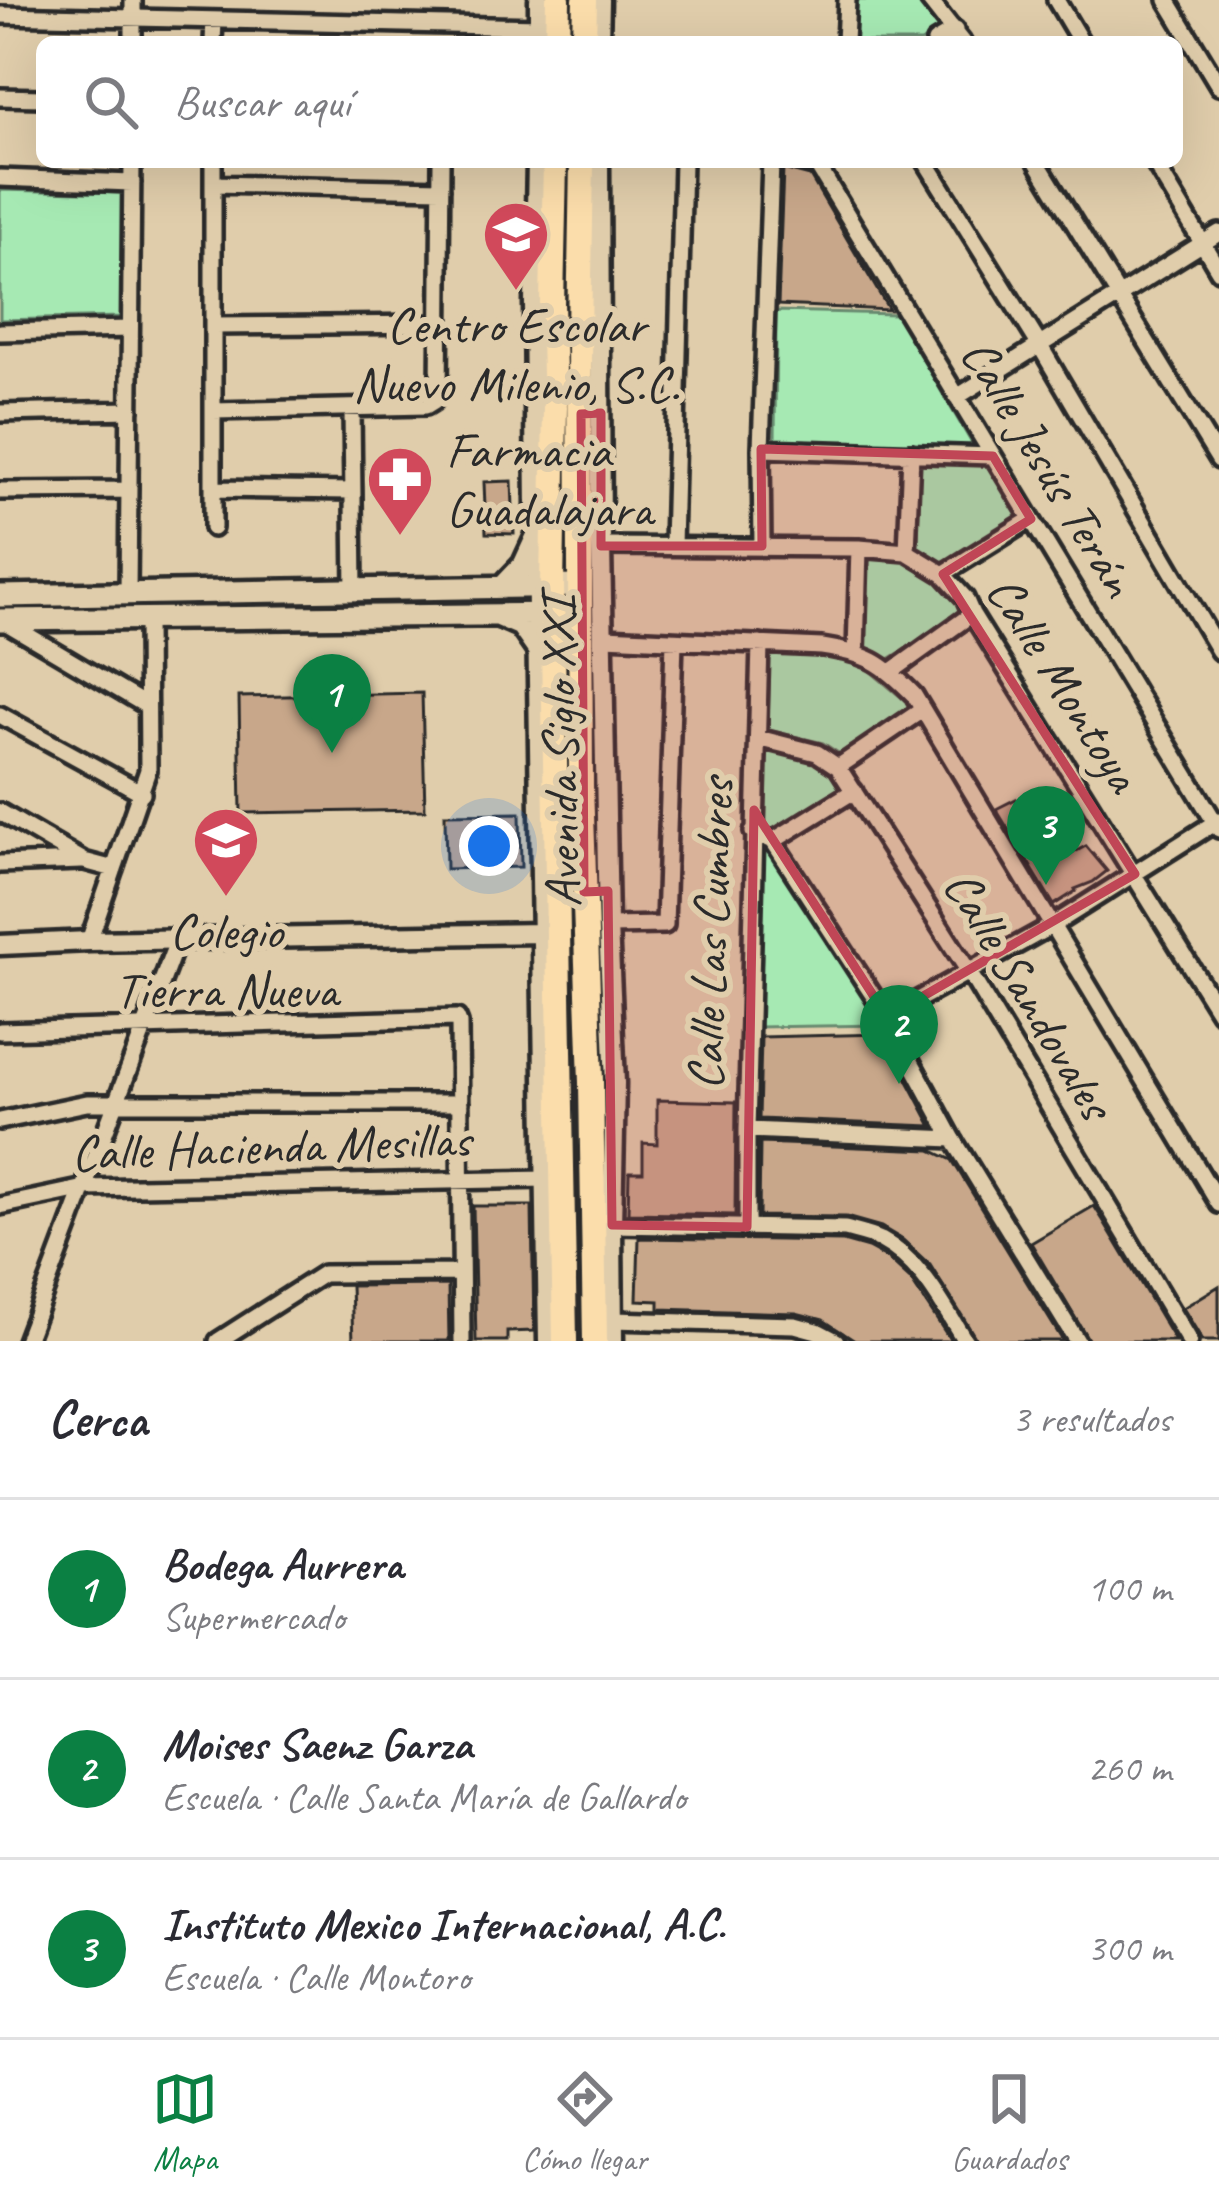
<!DOCTYPE html>
<html lang="es">
<head>
<meta charset="utf-8">
<style>
  body { margin:0; font-family:Caveat,sans-serif; background:#f2f2f3; color:#2b2b33 }
  .you { position:absolute; left:489px; top:846px; width:42px; height:42px; margin:-30px; border:9px solid #fff; border-radius:50%; background:#1a73e8; box-shadow:0 0 0 18px #1a73e833 }
  .badge { display:grid; place-items:center; width:78px; height:78px; border-radius:50%; background:#0b8043; color:#fff; font-size:39px; font-weight:700 }
  .pin { position:absolute; translate:-50% -99px; filter:drop-shadow(0 3px 6px #0008) }
  .pin::after { content:''; position:absolute; top:63px; width:42px; height:36px; background:inherit; clip-path:polygon(0 0,100% 0,50% 100%) }
  .list { margin:0; padding:0; list-style:none }
  h2 { display:flex; justify-content:space-between; align-items:center; height:156px; margin:0; padding:0 48px; font-size:51px }
  h2 small { font-size:39px; font-weight:400; color:#7c7c81 }
  .list li { display:grid; grid-template-columns:78px 1fr auto; gap:36px; align-items:center; box-sizing:border-box; height:180px; padding:0 48px; border-top:3px solid #e1e1e2 }
  .list b { display:block; font-size:45px; white-space:nowrap }
  .list p { margin:0; font-size:39px; white-space:nowrap; color:#7c7c81 }
  .list em { font-size:39px; font-style:normal; color:#7c7c81 }
  .icon { flex:none; width:66px; height:66px; fill:none; stroke:currentColor; stroke-width:2; stroke-linecap:round; stroke-linejoin:round }
  .map { position:relative; flex:none; width:1219px; height:1341px; overflow:hidden }
  .search { position:absolute; background:#fff; box-shadow:0 12px 48px #0002; left:36px; right:36px; top:36px; height:132px; display:flex; align-items:center; gap:30px; box-sizing:border-box; padding:0 42px; border-radius:18px; color:#7c7c81; font-size:45px }
  .sheet { height:696px; background:#fff }
  nav { display:flex; justify-content:space-around; align-items:center; box-sizing:border-box; height:168px; border-top:3px solid #e1e1e2; background:#fff; font-size:33px; color:#7c7c81 }
  nav a { display:grid; justify-items:center; gap:6px }
  nav .on { color:#0b8043 }
  .map>svg:first-child { display:block }
</style>
</head>
<body>
<div class="map">
<svg width="1219" height="1341" viewBox="0 0 1219 1341">
  <rect width="100%" height="100%" fill="#e0cdab"/>
  <filter id="ink" filterUnits="userSpaceOnUse"><feTurbulence type="fractalNoise" baseFrequency=".00833" numOctaves="2"/><feDisplacementMap in="SourceGraphic" scale="24" xChannelSelector="R" yChannelSelector="G"/><feConvolveMatrix kernelMatrix="1 2 1 2 8 2 1 2 1" color-interpolation-filters="sRGB"/></filter>
  <g filter="url(#ink)">
    <path fill="#a6e9b3" stroke="#688a6f" stroke-width="3" d="M855 0H921L942 29 921 42H853Z
      M0 190 123 193 121 317 0 320Z
      M776 311 896 314 974 447 775 443Z
      M920 462 987 465 1021 517 943 566 918 551Z
      M863 552C876 554 892 553 904 558 928 568 954 588 964 613L884 662 864 648Z
      M770 652 858 661 914 708 843 756 823 743 768 730Z
      M767 749C798 757 824 760 842 787L772 834 760 827Z
      M757 841 769 846 883 1025 757 1027Z"/>
    <path fill="#c8a78a" stroke="#2b2b2b" stroke-width="3" d="M783 169 810 176 889 310 778 305Z
      M512 481 514 534 486 533 484 482Z
      M422 693 425 810 241 813 239 697Z
      M1016 799 1021 818 1025 816 1042 851 1045 849 1050 865 1086 846 1107 871 1093 882 1075 889 1076 891 1054 905 996 809Z
      M520 813 521 867 446 869 445 814Z
      M883 1034 932 1126 759 1119 761 1037Z
      M657 1100 736 1102 735 1215 628 1213 629 1172H643V1143L657 1144Z
      M760 1143 931 1150 952 1160 1063 1341H977L930 1265 903 1240 881 1227 846 1217 759 1216Z
      M473 1206H532L534 1331 507 1332V1341H476Z
      M1094 1206 1103 1220 1175 1341H1089L1031 1243Z
      M639 1238 843 1241 868 1248 888 1259 910 1279 951 1341H855L823 1320 796 1313 659 1309V1301L637 1300Z
      M448 1285 449 1341H353L351 1286Z
      M1219 1286V1341H1203L1183 1308Z"/>
    <g fill="none" stroke-linecap="round" stroke-linejoin="round">
      <defs>
        <path id="minor" d="M929 0 962 42
          M1056 0 1081 42
          M1167 0 1219 86
          M0 15 539 27
          M133 42V0
          M213 42 214 20
          M845 42 847 0
          M935 42 955 30
          M0 97 42 98
          M213 162V528
          M799 162 817 165 1219 829
          M926 162 1040 346 1219 651
          M1037 162 1219 460
          M1154 162 1219 271
          M0 178 132 183
          M213 184 441 189
          M213 326 440 324
          M0 332 130 329
          M957 397 1219 233
          M352 409 354 591
          M213 411 426 406 434 401 439 393 441 162
          M0 413 130 410
          M761 449 993 456
          M213 489 352 491
          M0 491 129 490
          M673 545 683 162
          M601 546 859 548 907 552 943 574 965 598 972 614 1219 1012
          M762 546 761 449 771 162
          M907 552 911 453
          M943 574 1031 519
          M128 594 132 162
          M5 622 147 706
          M605 637 822 647C868 654 882 662 914 695L1219 1204
          M856 652 859 548
          M891 672 972 614
          M0 715 142 793
          M758 738 817 753 838 767 969 972 1189 1341
          M838 767 922 710
          M0 812 84 861 114 869
          M753 832 773 841 887 1017 953 1139 1077 1341
          M773 841 854 791
          M0 864 81 861
          M608 926 665 925 674 641
          M89 941 148 770 147 619
          M887 1017 1053 925 1219 820
          M0 1031 457 1018 459 1023 462 1341
          M0 1121 87 1103H460
          M747 1130 953 1139
          M0 1206 85 1188 547 1179
          M612 1225 845 1229C856 1232 870 1235 881 1240 921 1261 942 1304 965 1341
          M747 1227V1130L760 644
          M612 1320 795 1325 817 1331 836 1341
          M26 1341 178 939
          M218 1341 323 1274 460 1273"/>
        <path id="tertiary" d="M539 42V0
          M599 42 600 0
          M537 162 534 303 537 614 548 1341
          M599 162 601 546 608 926 615 1083 612 1225 613 1341
          M0 945 89 941 544 933"/>
        <path id="secondary" d="M502 588 524 565 536 539
          M0 596 579 586
          M500 616 521 625 537 648
          M0 620 569 614"/>
        <path id="trunk" d="M557 42 558 0
          M584 42 585 0
          M555 162 552 304 555 407 552 587 565 1341
          M582 162 579 333 581 786 591 1082 595 1341"/>
      </defs>
      <use href="#minor" stroke="#2b2b2b" stroke-width="24"/>
      <use href="#tertiary" stroke="#2b2b2b" stroke-width="27"/>
      <use href="#secondary" stroke="#2b2b2b" stroke-width="30"/>
      <use href="#trunk" stroke="#2b2b2b" stroke-width="33"/>
      <use href="#minor" stroke="#e0cdab" stroke-width="15"/>
      <use href="#tertiary" stroke="#e0cdab" stroke-width="18"/>
      <use href="#secondary" stroke="#e0cdab" stroke-width="21"/>
      <use href="#trunk" stroke="#fbddab" stroke-width="24"/>
    </g>
  </g>
  <path fill="#c04656" fill-opacity="0.2" stroke="#c04656" stroke-width="9" stroke-linejoin="round" d="M601 413V546H762L761 449 993 456 1031 519 943 574 1135 874 887 1017 754 810 747 1227 612 1225 608 891 584 892 581 414Z"/>
  <defs>
    <symbol id="school-pin" viewBox="-11 -11 22 30"><path d="M0 17L-7.5 6A9.5 9.5 0 1 1 7.5 6Z" fill="#d1495b" stroke="#e0cdab"/><path d="M0-5L7-2L0 1L-7-2ZM-4 1L0 2.5L4 1V4Q0 6-4 4Z" fill="#fff"/></symbol>
    <symbol id="pharmacy-pin" viewBox="-11 -11 22 30"><path d="M0 17L-7.5 6A9.5 9.5 0 1 1 7.5 6Z" fill="#d1495b" stroke="#e0cdab"/><path d="M-2-6h4v4h4v4h-4v4h-4v-4h-4v-4h4Z" fill="#fff"/></symbol>
  </defs>
  <g fill-rule="evenodd">
    <use href="#school-pin" x="478" y="196" width="76" height="104"/>
    <use href="#pharmacy-pin" x="362" y="441" width="76" height="104"/>
    <use href="#school-pin" x="188" y="802" width="76" height="104"/>
  </g>
  <g text-anchor="middle" dominant-baseline="central" stroke-width="12" stroke-linejoin="round" paint-order="stroke">
    <g font-size="51" fill="#2b2b2b" stroke="#e0cdab">
      <text x="516" y="325">Centro Escolar<tspan x="516" dy="59">Nuevo Milenio, S.C.</tspan></text>
      <text x="446" y="450" text-anchor="start">Farmacia<tspan x="446" dy="59">Guadalajara</tspan></text>
      <text x="226" y="931">Colegio<tspan x="226" dy="59">Tierra Nueva</tspan></text>
    </g>
    <g font-size="51" fill="#2b2b2b" stroke="#e0cdab">
      <text transform="translate(1049 467) rotate(59)">Calle Jesús Terán</text>
      <text transform="translate(1064 683) rotate(58)">Calle Montoya</text>
      <text transform="translate(560 752) rotate(-91)">Avenida Siglo XXI</text>
      <text transform="translate(710 934) rotate(-88)">Calle Las Cumbres</text>
      <text transform="translate(1029 994) rotate(59)">Calle Sandovales</text>
      <text transform="translate(271 1146) rotate(-2)">Calle Hacienda Mesillas</text>
    </g>
  </g>
</svg>
<div class="you"></div>
<div class="pin badge" style="left:332px;top:753px">1</div>
<div class="pin badge" style="left:899px;top:1084px">2</div>
<div class="pin badge" style="left:1046px;top:885px">3</div>
<div class="search"><svg class="icon" aria-label="search" viewBox="0 0 24 24"><circle cx="10" cy="10" r="6"/><path d="M15 15l6 6"/></svg>Buscar aquí</div>
</div>
<section class="sheet">
<h2>Cerca<small>3 resultados</small></h2>
<ul class="list">
<li><span class="badge">1</span><div><b>Bodega Aurrera</b><p>Supermercado</p></div><em>100 m</em></li>
<li><span class="badge">2</span><div><b>Moises Saenz Garza</b><p>Escuela · Calle Santa María de Gallardo</p></div><em>260 m</em></li>
<li><span class="badge">3</span><div><b>Instituto Mexico Internacional, A.C.</b><p>Escuela · Calle Montoro</p></div><em>300 m</em></li>
</ul>
</section>
<nav>
<a class="on"><svg class="icon" aria-label="map" viewBox="0 0 24 24"><path d="M3 6l6-2 6 2 6-2v14l-6 2-6-2-6 2zM9 4v14M15 6v14"/></svg>Mapa</a>
<a><svg class="icon" aria-label="directions" viewBox="0 0 24 24"><path d="M12 3l9 9-9 9-9-9zM9 14v-3h6M13 9l2 2-2 2"/></svg>Cómo llegar</a>
<a><svg class="icon" aria-label="saved" viewBox="0 0 24 24"><path d="M7 4h10v16l-5-4-5 4z"/></svg>Guardados</a>
</nav>
</body>
</html>
